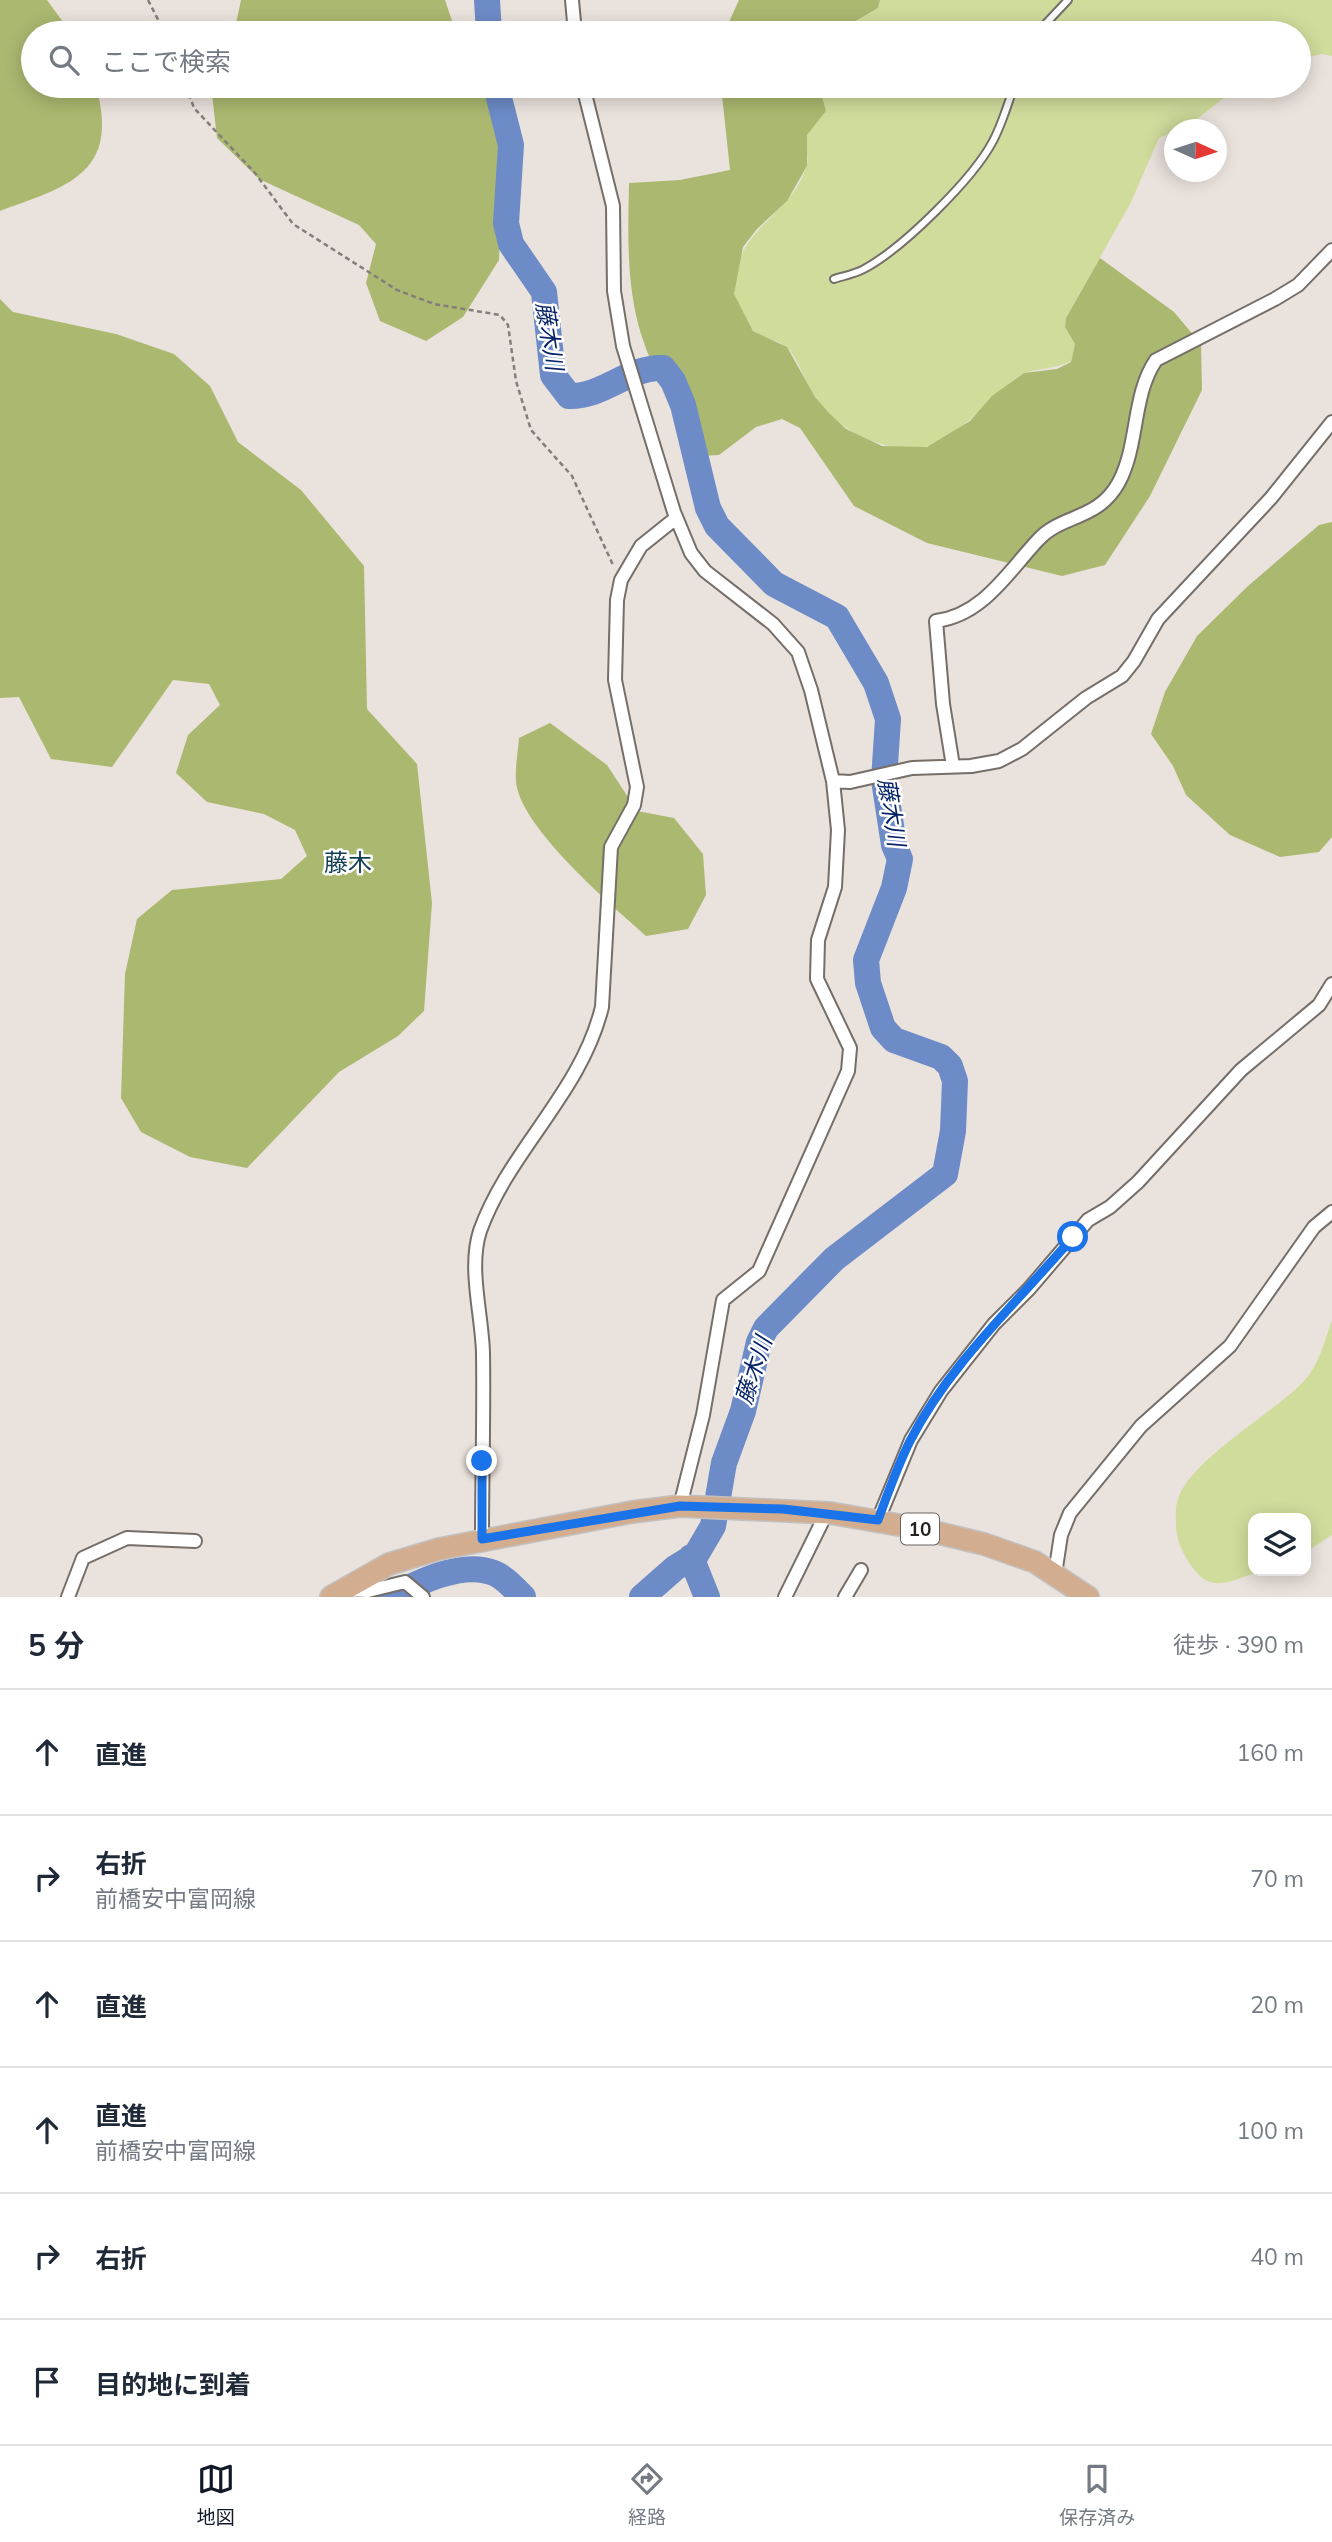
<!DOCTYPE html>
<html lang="ja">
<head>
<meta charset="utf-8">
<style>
  body { margin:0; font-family:Mulish,"Noto Sans JP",sans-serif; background:#f2f2f3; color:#1f2937 }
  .controls { position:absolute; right:21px; bottom:21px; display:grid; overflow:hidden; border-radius:14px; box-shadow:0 4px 18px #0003 }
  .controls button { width:63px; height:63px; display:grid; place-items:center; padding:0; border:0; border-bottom:2px solid #e0e1e3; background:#fff; color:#1f2937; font:35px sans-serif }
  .compass { position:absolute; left:1164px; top:119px; width:63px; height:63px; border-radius:50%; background:#fff; box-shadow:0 4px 18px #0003; rotate:93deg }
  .stop { position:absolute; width:21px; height:21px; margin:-16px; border:5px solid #1a73e8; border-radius:50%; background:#fff }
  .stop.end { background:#1a73e8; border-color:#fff; box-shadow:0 2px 7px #0008 }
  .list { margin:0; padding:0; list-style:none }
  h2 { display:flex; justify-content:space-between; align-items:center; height:91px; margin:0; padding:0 28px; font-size:30px }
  h2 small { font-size:23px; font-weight:400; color:#747a83 }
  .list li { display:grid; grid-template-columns:46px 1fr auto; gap:21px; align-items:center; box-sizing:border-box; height:126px; padding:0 28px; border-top:2px solid #e0e1e3 }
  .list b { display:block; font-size:26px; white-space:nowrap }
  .list p { margin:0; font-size:23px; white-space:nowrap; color:#747a83 }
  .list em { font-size:23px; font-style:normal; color:#747a83 }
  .icon { flex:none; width:38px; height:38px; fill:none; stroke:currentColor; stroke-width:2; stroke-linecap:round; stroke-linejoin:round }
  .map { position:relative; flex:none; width:1332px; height:1597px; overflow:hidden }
  .search { position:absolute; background:#fff; box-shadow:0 4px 18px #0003; left:21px; right:21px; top:21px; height:77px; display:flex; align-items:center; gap:18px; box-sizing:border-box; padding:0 24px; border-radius:38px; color:#747a83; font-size:26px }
  .sheet { height:847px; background:#fff }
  nav { display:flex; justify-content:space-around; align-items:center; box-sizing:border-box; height:98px; border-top:2px solid #e0e1e3; background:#fff; font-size:19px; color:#747a83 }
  nav a { display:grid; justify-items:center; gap:4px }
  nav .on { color:#111827 }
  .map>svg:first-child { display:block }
</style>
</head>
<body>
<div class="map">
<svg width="1332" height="1597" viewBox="0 0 1332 1597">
  <rect width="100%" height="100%" fill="#eae2dc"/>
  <path fill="#d0dc9c" d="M880 0H1332V56L1322 54 1299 59V33H835L878 8Z
    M819 86H1239L1192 123 1159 138 1130 204 1066 318 1065 327 1075 344 1071 361C1054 370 1032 368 1021 375 995 392 953 444 924 447 877 453 832 428 809 387 803 376 796 354 785 346 777 340 765 338 757 333 747 327 735 304 734 292 732 230 789 218 806 168 810 158 804 146 807 136 810 128 821 118 826 111Z
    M1332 1320V1535L1306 1552V1518H1253V1571H1260C1242 1577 1217 1592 1200 1576 1187 1563 1176 1543 1176 1524 1176 1517 1175 1509 1177 1503 1184 1463 1274 1413 1303 1382 1319 1365 1324 1343 1332 1320Z"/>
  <path fill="#abb870" d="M0 0H47L71 33H33V86H96C120 173 69 186 0 211Z
    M241 0H445L456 33H234Z
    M739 0H880L878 8 835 33H724Z
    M215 86H492L507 100 499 260 463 317 426 341 380 321 366 283 376 244 359 225 259 179 217 138 212 94Z
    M721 86H819L826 111 807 135V166L787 201 757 229 743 247 734 294 753 331 787 347 815 397 829 413 846 429 882 446 927 447 970 421 992 396 1024 373 1057 369 1071 362 1075 344 1065 327 1066 318 1100 258 1174 312 1201 344 1202 390 1150 496 1105 565 1062 576 927 543 854 506 800 428 782 419 756 427 719 455 700 456C679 417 654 376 641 334 626 285 628 233 629 183L680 180 730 170Z
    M0 299 13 312 116 334 174 354 210 386 238 442 301 490 364 566 367 709 417 764 432 903 424 1011 398 1036 339 1072 247 1168 190 1157 141 1132 121 1098 125 974 137 919 172 890 281 879 307 856 295 830 264 814 207 802 176 773 188 735 220 705 209 684 173 680 112 767 51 759 19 697 0 698Z
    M1332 522V837L1319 852 1280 857 1230 835 1186 795 1173 766 1151 734 1165 692 1197 636 1248 586 1319 525Z
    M550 723 607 765 637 811 674 818 703 854 706 895 688 929 646 936C613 906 519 827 516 781 515 767 518 752 519 738Z"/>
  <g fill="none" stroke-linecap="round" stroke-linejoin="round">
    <path stroke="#6d8bc7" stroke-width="26" d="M487 0 489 33
      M496 86 511 145 506 223 511 244 544 292 553 375 569 396C604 397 627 367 663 368L673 381 683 405 708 508 717 526 774 584 837 617 876 683 888 719 884 780 894 845 900 859 894 888 866 960 868 983 883 1028 894 1040 941 1057 950 1066 955 1081 953 1131 945 1174 834 1259 766 1328 759 1342 743 1411 724 1463 713 1526 696 1555 675 1568 642 1597
      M691 1557 707 1597
      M390 1597C417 1583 462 1560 494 1573 504 1577 515 1589 523 1597"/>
    <defs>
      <path id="lane" d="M1037 33 1068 0
        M834 279C843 276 855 274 864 269 903 248 973 179 993 141 1002 124 1008 104 1014 86"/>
      <path id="street" d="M572 0 575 33
        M583 86 613 206 614 291 623 346 674 512 691 553 705 571 773 624 798 652 811 690 833 781 838 830 835 887 818 940 817 979 850 1048 848 1071 759 1271 723 1300 703 1415 680 1506
        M953 766 943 704 936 621C983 615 1008 572 1038 540 1061 514 1098 521 1119 482 1139 444 1132 395 1156 360L1275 299 1298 285 1332 250
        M833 781 850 782 912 768 971 766 999 761 1022 749 1086 698 1122 676 1134 661 1158 619 1271 498 1332 422
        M878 1520 911 1440 941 1391 994 1324 1029 1289 1088 1220 1110 1207 1138 1182 1241 1070 1319 1005 1332 984
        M482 1540C482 1477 484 1415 483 1353 482 1314 468 1268 480 1231 509 1150 581 1093 602 1007L611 847 634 805 637 787 615 680 617 600 621 580 641 546 676 518
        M1055 1574 1061 1535 1070 1513 1141 1426 1230 1346 1314 1227 1332 1212
        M347 1590 368 1591 405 1582 423 1597
        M68 1597 83 1558 127 1538 195 1541
        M785 1597 827 1512
        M845 1597 861 1570"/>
      <path id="primary" d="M331 1597 389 1564 439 1549 632 1512 680 1506 830 1513 922 1529 984 1544 1035 1562 1088 1597"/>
    </defs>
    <use href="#lane" stroke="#756e69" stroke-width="10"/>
    <use href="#street" stroke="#756e69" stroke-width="16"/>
    <use href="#primary" stroke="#c2c1c1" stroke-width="24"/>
    <path stroke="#847e7a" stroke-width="2.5" stroke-dasharray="5 3.5" stroke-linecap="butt" d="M148 0 165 33
      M186 86 194 108 255 173 293 224 397 290 434 304 500 315 508 325 516 381 531 430 572 476 613 565"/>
    <use href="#lane" stroke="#fff" stroke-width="6"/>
    <use href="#street" stroke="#fff" stroke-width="12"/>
    <use href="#primary" stroke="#d3ad8f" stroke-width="21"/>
  </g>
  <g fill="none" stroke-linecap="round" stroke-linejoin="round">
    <path stroke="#1a73e8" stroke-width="9" d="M482 1461V1539L680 1506 783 1509 878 1520C888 1493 897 1467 910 1441 950 1363 1017 1303 1073 1237"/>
  </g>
  <g text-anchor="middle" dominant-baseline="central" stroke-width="5" stroke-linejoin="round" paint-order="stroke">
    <rect fill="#fff" stroke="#666463" stroke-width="2" x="901" y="1513.5" width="38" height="31" rx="5"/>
    <g font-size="19" font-weight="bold" fill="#252220">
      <text x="920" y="1529">10</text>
    </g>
    <g font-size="23" font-style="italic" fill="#07246a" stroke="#fff">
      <text transform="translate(550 336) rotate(81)">藤木川</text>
      <text transform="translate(892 812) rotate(81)">藤木川</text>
      <text transform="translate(753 1370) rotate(-72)">藤木川</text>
    </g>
    <g font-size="24" fill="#134055" stroke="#fff">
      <text x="348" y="862">藤木</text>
    </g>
  </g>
</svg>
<div class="controls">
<button><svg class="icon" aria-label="layers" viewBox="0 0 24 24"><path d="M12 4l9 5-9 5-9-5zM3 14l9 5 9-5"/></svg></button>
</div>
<svg class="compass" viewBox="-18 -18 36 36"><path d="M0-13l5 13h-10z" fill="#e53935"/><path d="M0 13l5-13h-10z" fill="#747a83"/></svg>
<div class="stop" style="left:1073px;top:1237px"></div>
<div class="stop end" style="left:482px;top:1461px"></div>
<div class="search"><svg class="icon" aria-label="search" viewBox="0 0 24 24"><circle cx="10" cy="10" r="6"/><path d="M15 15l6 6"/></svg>ここで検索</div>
</div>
<section class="sheet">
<h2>5 分<small>徒歩 · 390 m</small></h2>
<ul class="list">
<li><svg class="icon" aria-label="ahead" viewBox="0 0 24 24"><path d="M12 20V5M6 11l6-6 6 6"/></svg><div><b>直進</b></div><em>160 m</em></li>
<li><svg class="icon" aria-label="right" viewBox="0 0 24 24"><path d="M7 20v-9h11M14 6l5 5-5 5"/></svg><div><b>右折</b><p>前橋安中富岡線</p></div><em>70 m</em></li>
<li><svg class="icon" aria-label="ahead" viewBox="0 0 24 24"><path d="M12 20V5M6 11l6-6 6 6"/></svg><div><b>直進</b></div><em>20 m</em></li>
<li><svg class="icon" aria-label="ahead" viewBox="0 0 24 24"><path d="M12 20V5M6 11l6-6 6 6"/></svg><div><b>直進</b><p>前橋安中富岡線</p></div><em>100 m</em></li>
<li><svg class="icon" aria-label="right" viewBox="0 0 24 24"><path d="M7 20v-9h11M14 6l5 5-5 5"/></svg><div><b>右折</b></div><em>40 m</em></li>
<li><svg class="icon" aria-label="arrive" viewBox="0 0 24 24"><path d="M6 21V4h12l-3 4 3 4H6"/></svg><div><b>目的地に到着</b></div></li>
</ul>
</section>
<nav>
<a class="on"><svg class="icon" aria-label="map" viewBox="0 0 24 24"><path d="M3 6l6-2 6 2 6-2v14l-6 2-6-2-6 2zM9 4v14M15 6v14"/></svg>地図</a>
<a><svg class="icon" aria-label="directions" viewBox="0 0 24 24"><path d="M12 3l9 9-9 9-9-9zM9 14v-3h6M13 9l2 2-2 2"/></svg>経路</a>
<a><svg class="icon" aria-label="saved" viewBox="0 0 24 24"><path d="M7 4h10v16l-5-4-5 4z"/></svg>保存済み</a>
</nav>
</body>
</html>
